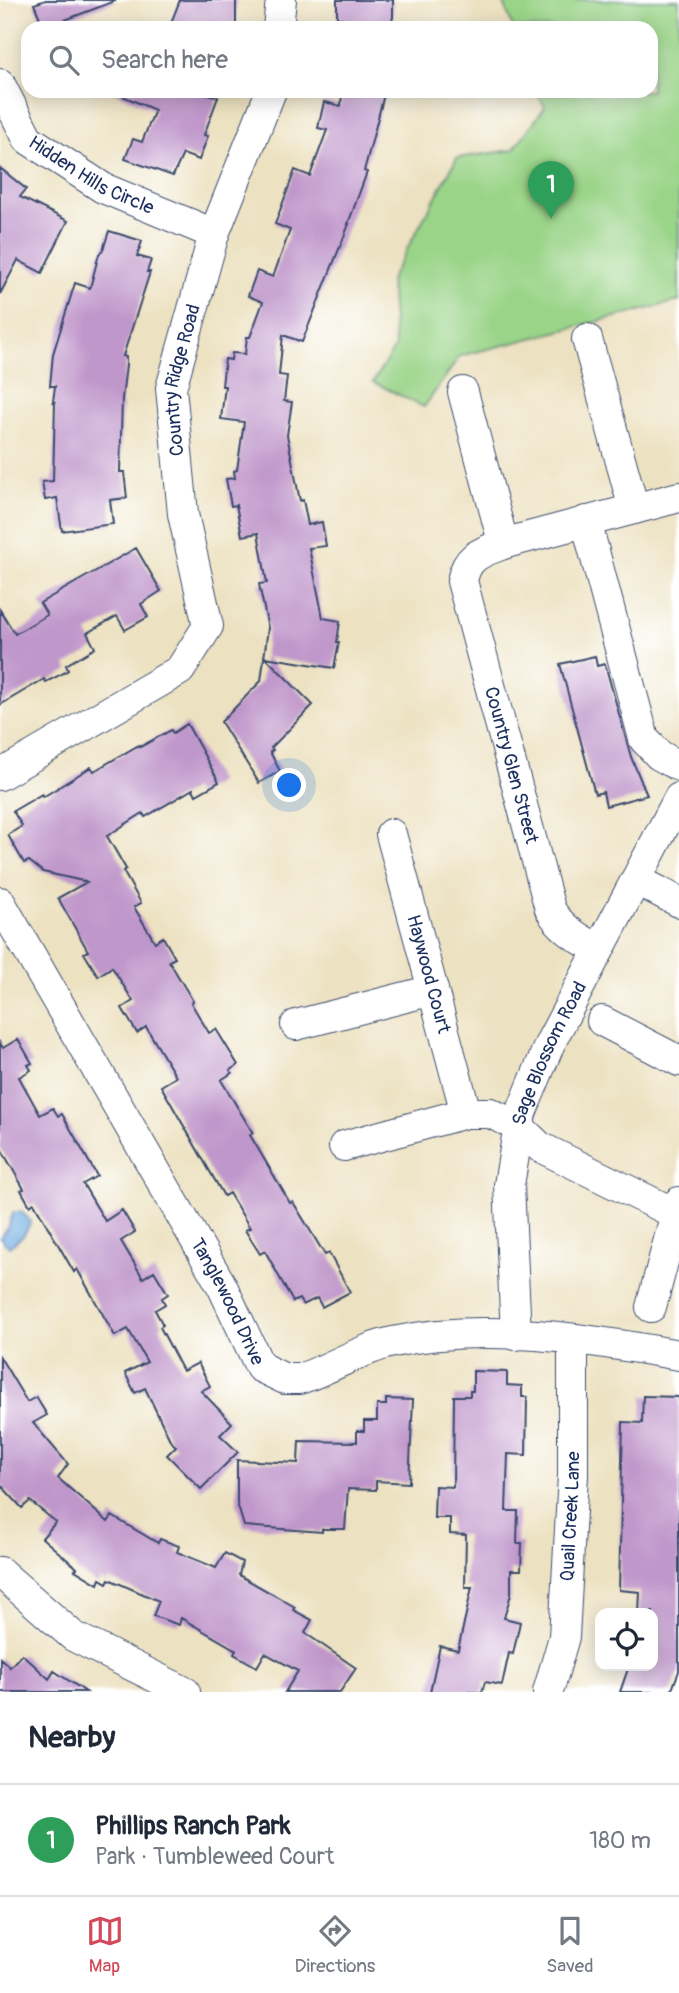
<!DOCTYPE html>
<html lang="en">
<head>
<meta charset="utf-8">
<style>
  body { margin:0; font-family:Pangolin,sans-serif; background:#f6f6f7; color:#1f2937 }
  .controls { position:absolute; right:21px; bottom:21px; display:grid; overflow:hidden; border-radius:14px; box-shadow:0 4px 18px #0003 }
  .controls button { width:63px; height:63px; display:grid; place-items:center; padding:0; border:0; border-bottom:2px solid #e0e1e3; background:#fff; color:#1f2937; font:35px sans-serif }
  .you { position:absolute; left:290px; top:786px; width:24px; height:24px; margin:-18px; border:5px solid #fff; border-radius:50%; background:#1a73e8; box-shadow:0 0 0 10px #1a73e833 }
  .badge { display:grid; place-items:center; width:46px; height:46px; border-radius:50%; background:#d1495b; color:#fff; font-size:23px; font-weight:700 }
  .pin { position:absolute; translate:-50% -58px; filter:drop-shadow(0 2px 4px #0008) }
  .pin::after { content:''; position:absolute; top:37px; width:24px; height:21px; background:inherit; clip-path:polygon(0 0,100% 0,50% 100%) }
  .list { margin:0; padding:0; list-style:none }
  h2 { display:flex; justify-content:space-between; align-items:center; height:91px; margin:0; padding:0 28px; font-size:30px }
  h2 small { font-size:23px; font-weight:400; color:#747a83 }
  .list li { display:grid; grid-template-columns:46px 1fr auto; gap:21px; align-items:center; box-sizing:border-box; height:112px; padding:0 28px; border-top:2px solid #e0e1e3 }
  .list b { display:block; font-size:26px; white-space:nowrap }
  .list p { margin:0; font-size:23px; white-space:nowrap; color:#747a83 }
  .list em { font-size:23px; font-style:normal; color:#747a83 }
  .icon { flex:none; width:38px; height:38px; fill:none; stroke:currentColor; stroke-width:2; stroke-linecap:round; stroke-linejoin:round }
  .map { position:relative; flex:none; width:679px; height:1692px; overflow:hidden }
  .search { position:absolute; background:#fff; box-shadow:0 4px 18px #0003; left:21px; right:21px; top:21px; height:77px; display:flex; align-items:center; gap:18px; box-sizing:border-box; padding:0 24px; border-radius:21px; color:#747a83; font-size:26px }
  .sheet { height:203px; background:#fff }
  nav { display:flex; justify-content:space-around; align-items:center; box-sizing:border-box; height:98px; border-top:2px solid #e0e1e3; background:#fff; font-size:19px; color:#747a83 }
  nav a { display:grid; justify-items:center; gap:4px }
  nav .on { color:#d1495b }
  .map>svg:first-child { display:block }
</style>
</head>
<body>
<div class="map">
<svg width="679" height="1692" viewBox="0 0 679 1692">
  <rect width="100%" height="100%" fill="#fff"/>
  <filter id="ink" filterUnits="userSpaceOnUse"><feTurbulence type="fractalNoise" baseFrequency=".0143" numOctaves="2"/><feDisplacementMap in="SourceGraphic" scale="14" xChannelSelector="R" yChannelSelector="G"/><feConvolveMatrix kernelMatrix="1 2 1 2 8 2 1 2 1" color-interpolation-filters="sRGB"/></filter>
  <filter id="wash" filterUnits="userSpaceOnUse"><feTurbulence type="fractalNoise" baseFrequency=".00686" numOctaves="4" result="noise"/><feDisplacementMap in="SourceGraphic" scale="28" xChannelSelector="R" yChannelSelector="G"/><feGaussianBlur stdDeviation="1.57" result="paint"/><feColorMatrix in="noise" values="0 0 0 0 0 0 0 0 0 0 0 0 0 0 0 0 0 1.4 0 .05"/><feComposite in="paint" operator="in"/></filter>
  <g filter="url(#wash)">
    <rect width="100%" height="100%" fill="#ece1c0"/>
    <path fill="#9ad488" stroke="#5a8273" stroke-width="2" d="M503 0H679V301L460 356 424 407 373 382 395 347 390 280 457 158 513 150 545 107 536 91H651V28H513Z"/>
    <path fill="#6eade1" stroke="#446ea0" stroke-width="2" d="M21 1211 31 1222 23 1236 9 1247 0 1238 8 1228 13 1213Z"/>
    <g id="blocks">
      <path fill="#c097cb" d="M46 0H114L115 1 44 28 34 4Z
        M180 0H236V28H169Z
        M337 0H393V17L392 21H389V28H356V25H342V18H337Z
        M111 91H200L218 97 204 135 208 136 199 160 183 154 173 176 125 159 133 139 142 142 155 110Z
        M342 91H385L364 171 367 172 348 224H349L302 342 283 335 279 375 287 376 284 401 292 402 287 435 300 501 303 500 308 525 322 522 326 546 309 548 323 618 340 621 337 642H339L334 668 265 657 313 705 271 748 273 750 270 752 280 771 259 783 221 722 261 681 268 628 259 584 267 583 258 533 242 536 236 505 231 506 226 479 235 478 234 471 237 470 244 422 221 419 225 386H222L225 359 231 360 232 353 245 354 247 337H250L263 302 248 296 257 271 273 277 290 230 275 224 295 170 310 176 327 130 318 128 324 102 341 106Z
        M0 168 26 189 20 197 68 221 42 273 18 260 0 294Z
        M109 231 142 241 137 256 151 260 147 272H150L123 356 126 357V365L122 399 120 472H124L127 498 110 500 113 524 62 531 57 498 45 500 42 482 53 481 55 402H53L55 386H50L53 354 75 283 90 288 99 254 103 250Z
        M136 548 161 591 141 604 148 617 125 630 117 616 87 633 95 648 66 665 68 670 62 674 46 682 44 679 0 705V610L15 634 47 615 40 603Z
        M595 656 597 666 605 664 631 757 647 795 606 806 603 792 595 794 560 664Z
        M187 724 219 782 196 795 193 789 145 817 143 813 107 836 126 869 123 871 141 903 134 907 155 942 163 937 175 958 169 961 193 1001 191 1003 209 1033 216 1029 238 1065 230 1070 232 1073 221 1080 253 1133 250 1135 290 1203 293 1202 325 1255 329 1253 350 1292 322 1307 317 1298 303 1305 299 1299 293 1302 265 1251 260 1254 245 1230 250 1228 229 1193 224 1196 161 1086 176 1077 146 1027 137 1033 122 1008 133 1001 112 967 98 976 84 953 88 951 58 898 87 882 43 872 29 861 24 863 8 835 22 826 13 811 42 794 43 797 91 767 94 771 139 745 140 747 171 730 173 733Z
        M18 1039 32 1063 28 1065 31 1070 19 1077 40 1115 53 1108 58 1116 62 1114 97 1176 83 1184 105 1221 122 1210 135 1232 121 1241 143 1278 154 1271 168 1294 162 1298 165 1304 155 1310 163 1325 160 1327 183 1371 198 1363 210 1386 201 1391 232 1423 220 1435 238 1452 201 1489 167 1455 176 1446 171 1442 145 1388 135 1393 125 1373 147 1362 128 1329 115 1336 77 1269 74 1272 34 1203 30 1206 21 1190 24 1189 0 1147V1043L3 1048Z
        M0 1357 27 1402 36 1397 47 1415 33 1423 68 1464 58 1478 108 1522 112 1516 158 1543 160 1539 179 1546 177 1552 216 1568 225 1553 242 1562 239 1575 295 1607 293 1610 312 1620 305 1633 356 1668 340 1692H285L298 1671 265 1653 257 1667 234 1654 236 1650 181 1618 179 1625 153 1616 159 1601 109 1579 107 1583 100 1579 98 1584 75 1570 77 1568 42 1538 56 1522 30 1501 22 1508 0 1484Z
        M473 1371 507 1372V1385L522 1386V1397H527L526 1455 508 1454 506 1511H518L517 1543H522L521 1570H511V1594L504 1618 520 1622 513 1654 509 1653 502 1685 485 1682 482 1692H430L440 1646 458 1650 472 1587H465L466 1535 450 1534V1518H434L435 1486 453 1487 454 1396H470V1391H473Z
        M643 1396 679 1397V1671L671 1692H620L629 1666H653V1612H639L640 1592 619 1590 623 1422 642 1423Z
        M386 1399 413 1400 409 1483 376 1481V1490L348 1489 345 1529H322V1532L244 1526 237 1503V1460L298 1463 299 1441 357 1442V1431H364V1421H377V1405H386Z
        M22 1654 49 1679 54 1671 86 1692H0V1658L10 1667Z"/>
    </g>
  </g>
  <g filter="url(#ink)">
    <use href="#blocks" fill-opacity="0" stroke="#3a4a6d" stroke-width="2"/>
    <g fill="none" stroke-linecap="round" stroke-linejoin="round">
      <defs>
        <g id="minor">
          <path d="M278 28 281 0"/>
          <path id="s1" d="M0 84 28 139 103 188 214 234"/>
          <path d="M587 339 634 509"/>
          <path id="s2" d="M463 392 500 531 506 543C483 552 467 554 462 581L550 909C561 929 580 939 599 950"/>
          <path d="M586 521 644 739 659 755 679 766"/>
          <path d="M506 543 679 497"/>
          <path id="s3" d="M0 775 180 670 208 626 183 514 171 388 214 234 271 91"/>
          <path id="s4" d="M391 834 466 1113"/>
          <path d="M637 880 679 902"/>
          <path id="s5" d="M0 902 222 1286 260 1367 285 1379H299C331 1369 360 1349 393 1342 484 1322 589 1339 679 1355"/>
          <path d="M602 1021 679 1061"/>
          <path d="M296 1025 433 990"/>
          <path d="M344 1146 466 1113H490L518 1126 540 1147 676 1214"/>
          <path d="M651 1307 679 1202"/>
          <path id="s6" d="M516 1335 509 1185 521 1113 550 1043 679 798"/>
          <path d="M0 1572 73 1636 185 1692"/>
          <path id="s7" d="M548 1692 564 1637 573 1475V1339"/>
        </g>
      </defs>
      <use href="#minor" stroke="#3a4a6d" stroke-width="32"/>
      <use href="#minor" stroke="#fff" stroke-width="30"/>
    </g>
  </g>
  <g text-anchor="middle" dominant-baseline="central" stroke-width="5" stroke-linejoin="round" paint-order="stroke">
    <g font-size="19" fill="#1b2f5e" stroke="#fff">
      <text stroke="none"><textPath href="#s1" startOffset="135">Hidden Hills Circle</textPath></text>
      <text stroke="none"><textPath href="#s3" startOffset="511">Country Ridge Road</textPath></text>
      <text stroke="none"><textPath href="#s2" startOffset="410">Country Glen Street</textPath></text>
      <text stroke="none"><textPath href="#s4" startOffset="145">Haywood Court</textPath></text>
      <text stroke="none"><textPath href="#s6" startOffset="289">Sage Blossom Road</textPath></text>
      <text stroke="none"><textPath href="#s5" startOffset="460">Tanglewood Drive</textPath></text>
      <text stroke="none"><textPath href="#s7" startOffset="178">Quail Creek Lane</textPath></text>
    </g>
  </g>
</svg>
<div class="controls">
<button><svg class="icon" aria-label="locate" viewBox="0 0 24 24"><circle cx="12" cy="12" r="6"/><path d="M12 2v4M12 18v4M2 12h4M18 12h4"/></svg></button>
</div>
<div class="you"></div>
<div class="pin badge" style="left:551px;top:219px;background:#2e9e5b">1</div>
<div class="search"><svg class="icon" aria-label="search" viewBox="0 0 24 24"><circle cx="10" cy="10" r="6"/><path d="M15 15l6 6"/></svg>Search here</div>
</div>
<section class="sheet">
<h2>Nearby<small></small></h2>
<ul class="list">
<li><span class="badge" style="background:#2e9e5b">1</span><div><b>Phillips Ranch Park</b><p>Park · Tumbleweed Court</p></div><em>180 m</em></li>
</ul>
</section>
<nav>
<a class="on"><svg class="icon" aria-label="map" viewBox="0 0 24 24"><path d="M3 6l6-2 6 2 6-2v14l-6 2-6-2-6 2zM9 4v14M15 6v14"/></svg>Map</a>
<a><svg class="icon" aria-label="directions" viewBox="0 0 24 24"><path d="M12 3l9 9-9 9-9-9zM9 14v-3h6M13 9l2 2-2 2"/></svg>Directions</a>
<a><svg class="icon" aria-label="saved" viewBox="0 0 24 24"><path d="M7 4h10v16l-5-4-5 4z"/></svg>Saved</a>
</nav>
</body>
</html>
